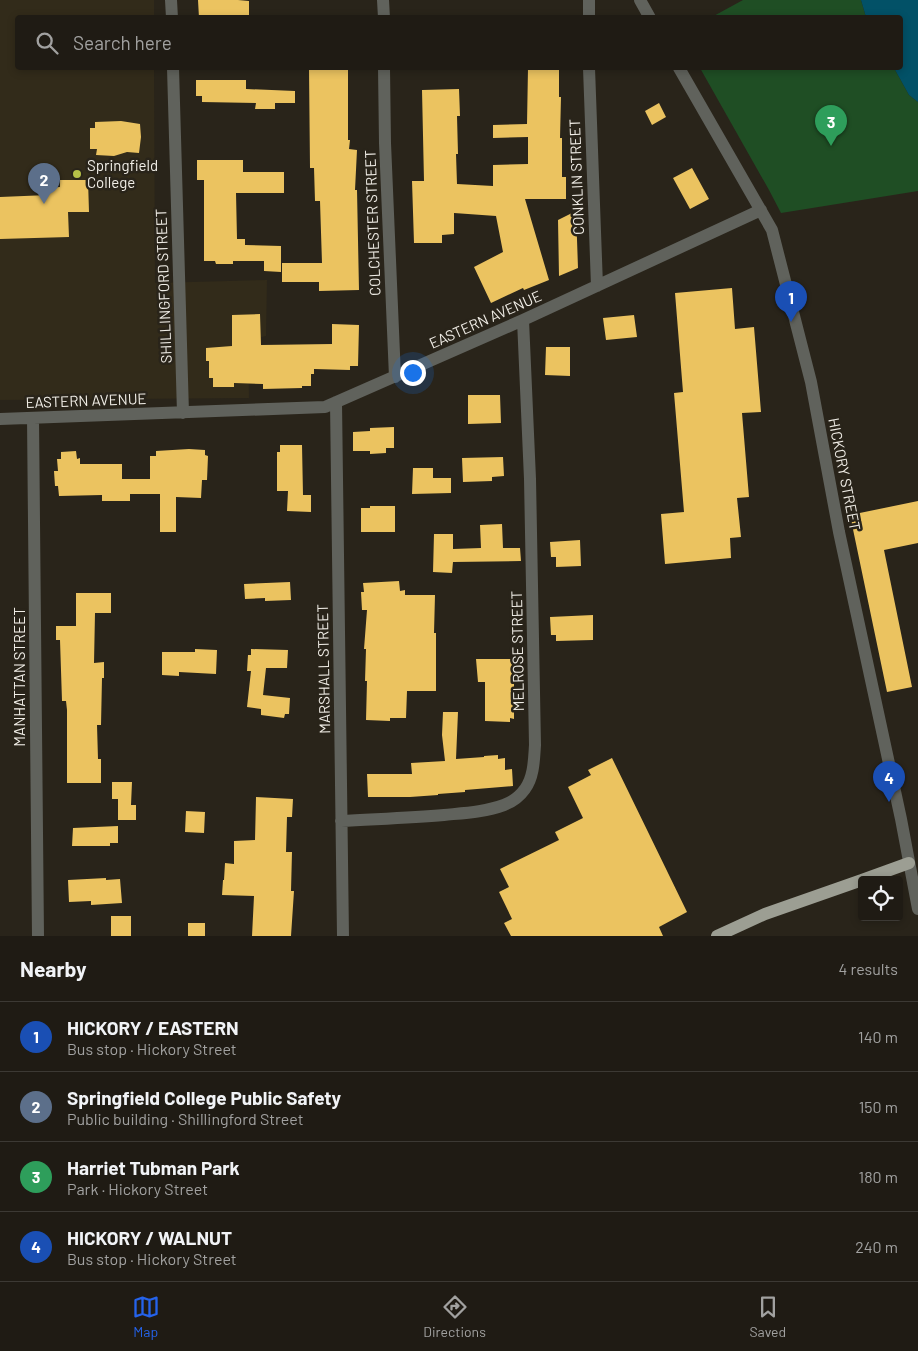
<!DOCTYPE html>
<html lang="en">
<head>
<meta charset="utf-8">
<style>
  body { margin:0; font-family:Barlow,sans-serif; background:#27241d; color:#f1f3f6 }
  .controls { position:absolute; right:15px; bottom:15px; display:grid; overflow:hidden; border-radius:5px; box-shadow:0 2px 8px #0003 }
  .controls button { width:45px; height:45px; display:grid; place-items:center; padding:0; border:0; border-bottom:1px solid #3c3934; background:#1f1b14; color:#f1f3f6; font:25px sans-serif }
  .you { position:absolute; left:412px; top:372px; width:18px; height:18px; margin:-12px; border:4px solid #fff; border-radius:50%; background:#1a73e8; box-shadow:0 0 0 8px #1a73e833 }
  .badge { display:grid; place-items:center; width:32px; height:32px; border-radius:50%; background:#2563eb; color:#fff; font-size:16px; font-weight:700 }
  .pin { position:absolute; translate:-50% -41px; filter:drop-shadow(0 1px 2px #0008) }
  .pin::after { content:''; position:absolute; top:26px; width:18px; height:15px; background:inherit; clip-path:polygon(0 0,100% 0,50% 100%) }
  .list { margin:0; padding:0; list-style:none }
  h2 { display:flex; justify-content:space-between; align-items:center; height:65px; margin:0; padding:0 20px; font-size:21px }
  h2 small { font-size:16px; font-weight:400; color:#a1a1a0 }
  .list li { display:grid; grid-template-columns:32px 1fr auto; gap:15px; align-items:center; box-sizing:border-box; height:70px; padding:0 20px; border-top:1px solid #3c3934 }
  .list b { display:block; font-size:19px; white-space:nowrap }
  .list p { margin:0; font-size:16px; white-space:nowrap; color:#a1a1a0 }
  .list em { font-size:16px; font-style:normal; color:#a1a1a0 }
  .icon { flex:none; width:28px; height:28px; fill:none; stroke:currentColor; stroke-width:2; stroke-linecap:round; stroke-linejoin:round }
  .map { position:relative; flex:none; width:918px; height:936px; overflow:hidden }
  .search { position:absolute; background:#1f1b14; box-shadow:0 2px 8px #0003; left:15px; right:15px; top:15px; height:55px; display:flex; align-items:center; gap:12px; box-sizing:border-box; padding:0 18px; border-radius:5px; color:#a1a1a0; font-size:19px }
  .sheet { height:345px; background:#1f1b14 }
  nav { display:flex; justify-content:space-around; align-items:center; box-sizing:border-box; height:70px; border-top:1px solid #3c3934; background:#1f1b14; font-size:14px; color:#a1a1a0 }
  nav a { display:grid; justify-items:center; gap:2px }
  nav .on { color:#2563eb }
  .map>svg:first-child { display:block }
</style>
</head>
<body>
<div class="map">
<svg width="918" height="936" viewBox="0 0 918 936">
  <rect width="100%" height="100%" fill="#29241a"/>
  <path fill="#322b1a" d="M0 0H154V17L18 18V68H154L155 283 267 280 266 336 248 340 249 398 0 400Z"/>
  <path fill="#1f4e24" d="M743 0H861L866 17 710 18Z
    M700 68H894L909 95 918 102V191L781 213 769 190Z"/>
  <path fill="#025167" d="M861 0H918V102L909 95 894 68H900V18L866 17Z"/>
  <path fill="#ebc360" d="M198 0H238L249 1V18H199Z
    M309 68H348V140H350L349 149 357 150 355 190H357L359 290 319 291V282H282V263H322L320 201H315L314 168H310Z
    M528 68H559V97H561L560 138H562V177H566V199H525L549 280 524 290 523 288 491 303 474 267 503 252 496 216 454 213V234L442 235V243H414L412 181H424L422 90 459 89 460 116H457L458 154H456L457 184 493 186V165L528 164V137L493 138V125L527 124Z
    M196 80H246V89L295 91V103H275V109H255L256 103 202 102V96H196Z
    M659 103 666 117 652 125 645 111Z
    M121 121 140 124 141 137 139 153 127 152 114 156 96 155 97 149H90V128H95V122Z
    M197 160H243V172H284V193H236L237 239H245V245L281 246V272L264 271V261H233V264H216L215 261H204V180H197Z
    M692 168 709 199 690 209 673 178Z
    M60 180H88L89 212H68L69 237 0 239V197L48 195V188L60 187Z
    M576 211 578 268 559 276 558 220Z
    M732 288 735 329 754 327 761 412 742 413 749 497 737 498 741 537 730 538 731 558 665 564 661 514 684 512 674 393 683 392 675 293Z
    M260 314 261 345 332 344V324L359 325 358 366H350V370L314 369V374H311V386H302V388L263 389V384L234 383V387H213V378H209V361H206V348L232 346V315Z
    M634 315 637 337 606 340 603 318Z
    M546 347H570V376L545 375Z
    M468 395H500L501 423 468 424Z
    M394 427V448H386V453L370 454V451H353V432L370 431V428Z
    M280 445H302L303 495H311V512L287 511 288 491H277V452H280Z
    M189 449 205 450V455L208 456 207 480H202L201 498 176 497V532H160V494H130V501H102V495L59 496 58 486H55L54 471H58L57 459H61V452L76 451 77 459 80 458V464H122V479H150V456H156V451Z
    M503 457 504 476 492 477V481L463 482 462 458Z
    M413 468H433V478H451V493L412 494Z
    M918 501V543L884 550 912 687 887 692 850 515Z
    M370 506H395V532H361V508H370Z
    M502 524 503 548H520L521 561 453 562 452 573 433 572 434 534H453V549L481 548 480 525Z
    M580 540 581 566 556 567V557H551L550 542Z
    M399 581 400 591 405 590V595H435L434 633H436V691H407L406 718H390V721L366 720 367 681H365L366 649H364L367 610H362L361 592H364L363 583Z
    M290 582 291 600 265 601V598L245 599 244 584Z
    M76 593H111V613H95L94 663 104 662V678H102L101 725H97L98 759H101V783H67V710L66 701H62L60 640H56V626H76Z
    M593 615V640L556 641V635H551L550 617Z
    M195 649 217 650 216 674 179 672V676L162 675V652H195Z
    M251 649 288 650 287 668H266L263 695 290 698 289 714H285L284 718 261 715V709L247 707 251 671H247L248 655H251Z
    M476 659H514V719L510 718V722L485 721V682H478Z
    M443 712H458L456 759 484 757V756L498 755V759L505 758V770L512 769 513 786 465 790V792L438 794V795L410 797H368L367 774H412L411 763 445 761 442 735Z
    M612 758 687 912 659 927 663 936H511L504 923 512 919 499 892 509 887 500 869 559 840 555 832 583 818 568 787 591 775 588 770Z
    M112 782H132L131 805H136V820H118V799H112Z
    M256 797 293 799 292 817H287L286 852H292L291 891H294L291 936H252L254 896 222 895 223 880H224L225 863 234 864V841L255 840Z
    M186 811 205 812 204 833 185 832Z
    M118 826V843H110V846H72L73 828Z
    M106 878V880L120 879 122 903 91 905V901L69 902 68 880Z
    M111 916H131V936H111Z
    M188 923H205V936H188Z"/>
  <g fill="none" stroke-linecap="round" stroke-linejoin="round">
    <path stroke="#60625c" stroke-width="12" d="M171 0 172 18
      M383 0 384 18
      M589 0V18
      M640 0 650 18
      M173 68 183 413
      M384 68 385 143 395 377
      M589 68 597 286
      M679 68 772 230 811 382 839 532 901 819 918 909
      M336 402 343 936
      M33 418 38 936
      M0 419 325 407 523 320 761 210
      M341 821C375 819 410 818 444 815 464 813 485 812 504 805 512 802 520 796 525 789 534 777 534 759 535 745L530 479 523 320"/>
    <path stroke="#9c9e93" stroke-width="12" d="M862 880 909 863
      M717 936 765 914 862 880"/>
  </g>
  <circle fill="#b6c148" stroke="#29241a" stroke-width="2" cx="77" cy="174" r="5"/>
  <g text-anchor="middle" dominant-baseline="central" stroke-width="5" stroke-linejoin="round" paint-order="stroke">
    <g font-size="15" fill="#f1eee7" stroke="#29241a" text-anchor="start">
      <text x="87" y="165">Springfield<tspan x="87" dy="17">College</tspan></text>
    </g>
    <g font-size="15" fill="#f1eee7" stroke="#29241a">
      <text transform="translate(576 177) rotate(-92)">CONKLIN STREET</text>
      <text transform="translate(372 223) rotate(-92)">COLCHESTER STREET</text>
      <text transform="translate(163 286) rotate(-92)">SHILLINGFORD STREET</text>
      <text transform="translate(485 319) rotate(-24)">EASTERN AVENUE</text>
      <text transform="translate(86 400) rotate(-2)">EASTERN AVENUE</text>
      <text transform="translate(845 474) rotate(79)">HICKORY STREET</text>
      <text transform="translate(517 651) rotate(-91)">MELROSE STREET</text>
      <text transform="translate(323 669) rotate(-91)">MARSHALL STREET</text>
      <text transform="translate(19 677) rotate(-90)">MANHATTAN STREET</text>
    </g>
  </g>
</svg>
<div class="controls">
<button><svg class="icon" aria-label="locate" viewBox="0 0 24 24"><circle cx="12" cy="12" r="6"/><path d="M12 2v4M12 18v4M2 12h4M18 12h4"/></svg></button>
</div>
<div class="you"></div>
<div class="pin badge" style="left:791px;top:322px;background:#1a4fb4">1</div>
<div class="pin badge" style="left:44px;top:204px;background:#5c6f8a">2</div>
<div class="pin badge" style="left:831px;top:146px;background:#2e9e5b">3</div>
<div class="pin badge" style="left:889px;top:802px;background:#1a4fb4">4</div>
<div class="search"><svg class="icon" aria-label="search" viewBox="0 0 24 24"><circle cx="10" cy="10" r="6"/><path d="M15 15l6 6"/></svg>Search here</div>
</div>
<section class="sheet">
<h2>Nearby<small>4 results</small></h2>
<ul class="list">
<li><span class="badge" style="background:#1a4fb4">1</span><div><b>HICKORY / EASTERN</b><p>Bus stop · Hickory Street</p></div><em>140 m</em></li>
<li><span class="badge" style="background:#5c6f8a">2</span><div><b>Springfield College Public Safety</b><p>Public building · Shillingford Street</p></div><em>150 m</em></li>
<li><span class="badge" style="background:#2e9e5b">3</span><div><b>Harriet Tubman Park</b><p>Park · Hickory Street</p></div><em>180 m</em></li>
<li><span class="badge" style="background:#1a4fb4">4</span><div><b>HICKORY / WALNUT</b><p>Bus stop · Hickory Street</p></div><em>240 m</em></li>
</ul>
</section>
<nav>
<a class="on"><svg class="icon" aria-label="map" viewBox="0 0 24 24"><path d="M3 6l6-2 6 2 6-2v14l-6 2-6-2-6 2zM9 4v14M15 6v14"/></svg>Map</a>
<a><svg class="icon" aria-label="directions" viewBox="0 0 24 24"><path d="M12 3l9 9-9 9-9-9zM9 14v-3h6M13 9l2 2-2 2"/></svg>Directions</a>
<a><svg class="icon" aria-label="saved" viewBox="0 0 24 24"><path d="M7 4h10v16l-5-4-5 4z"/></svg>Saved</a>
</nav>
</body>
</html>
